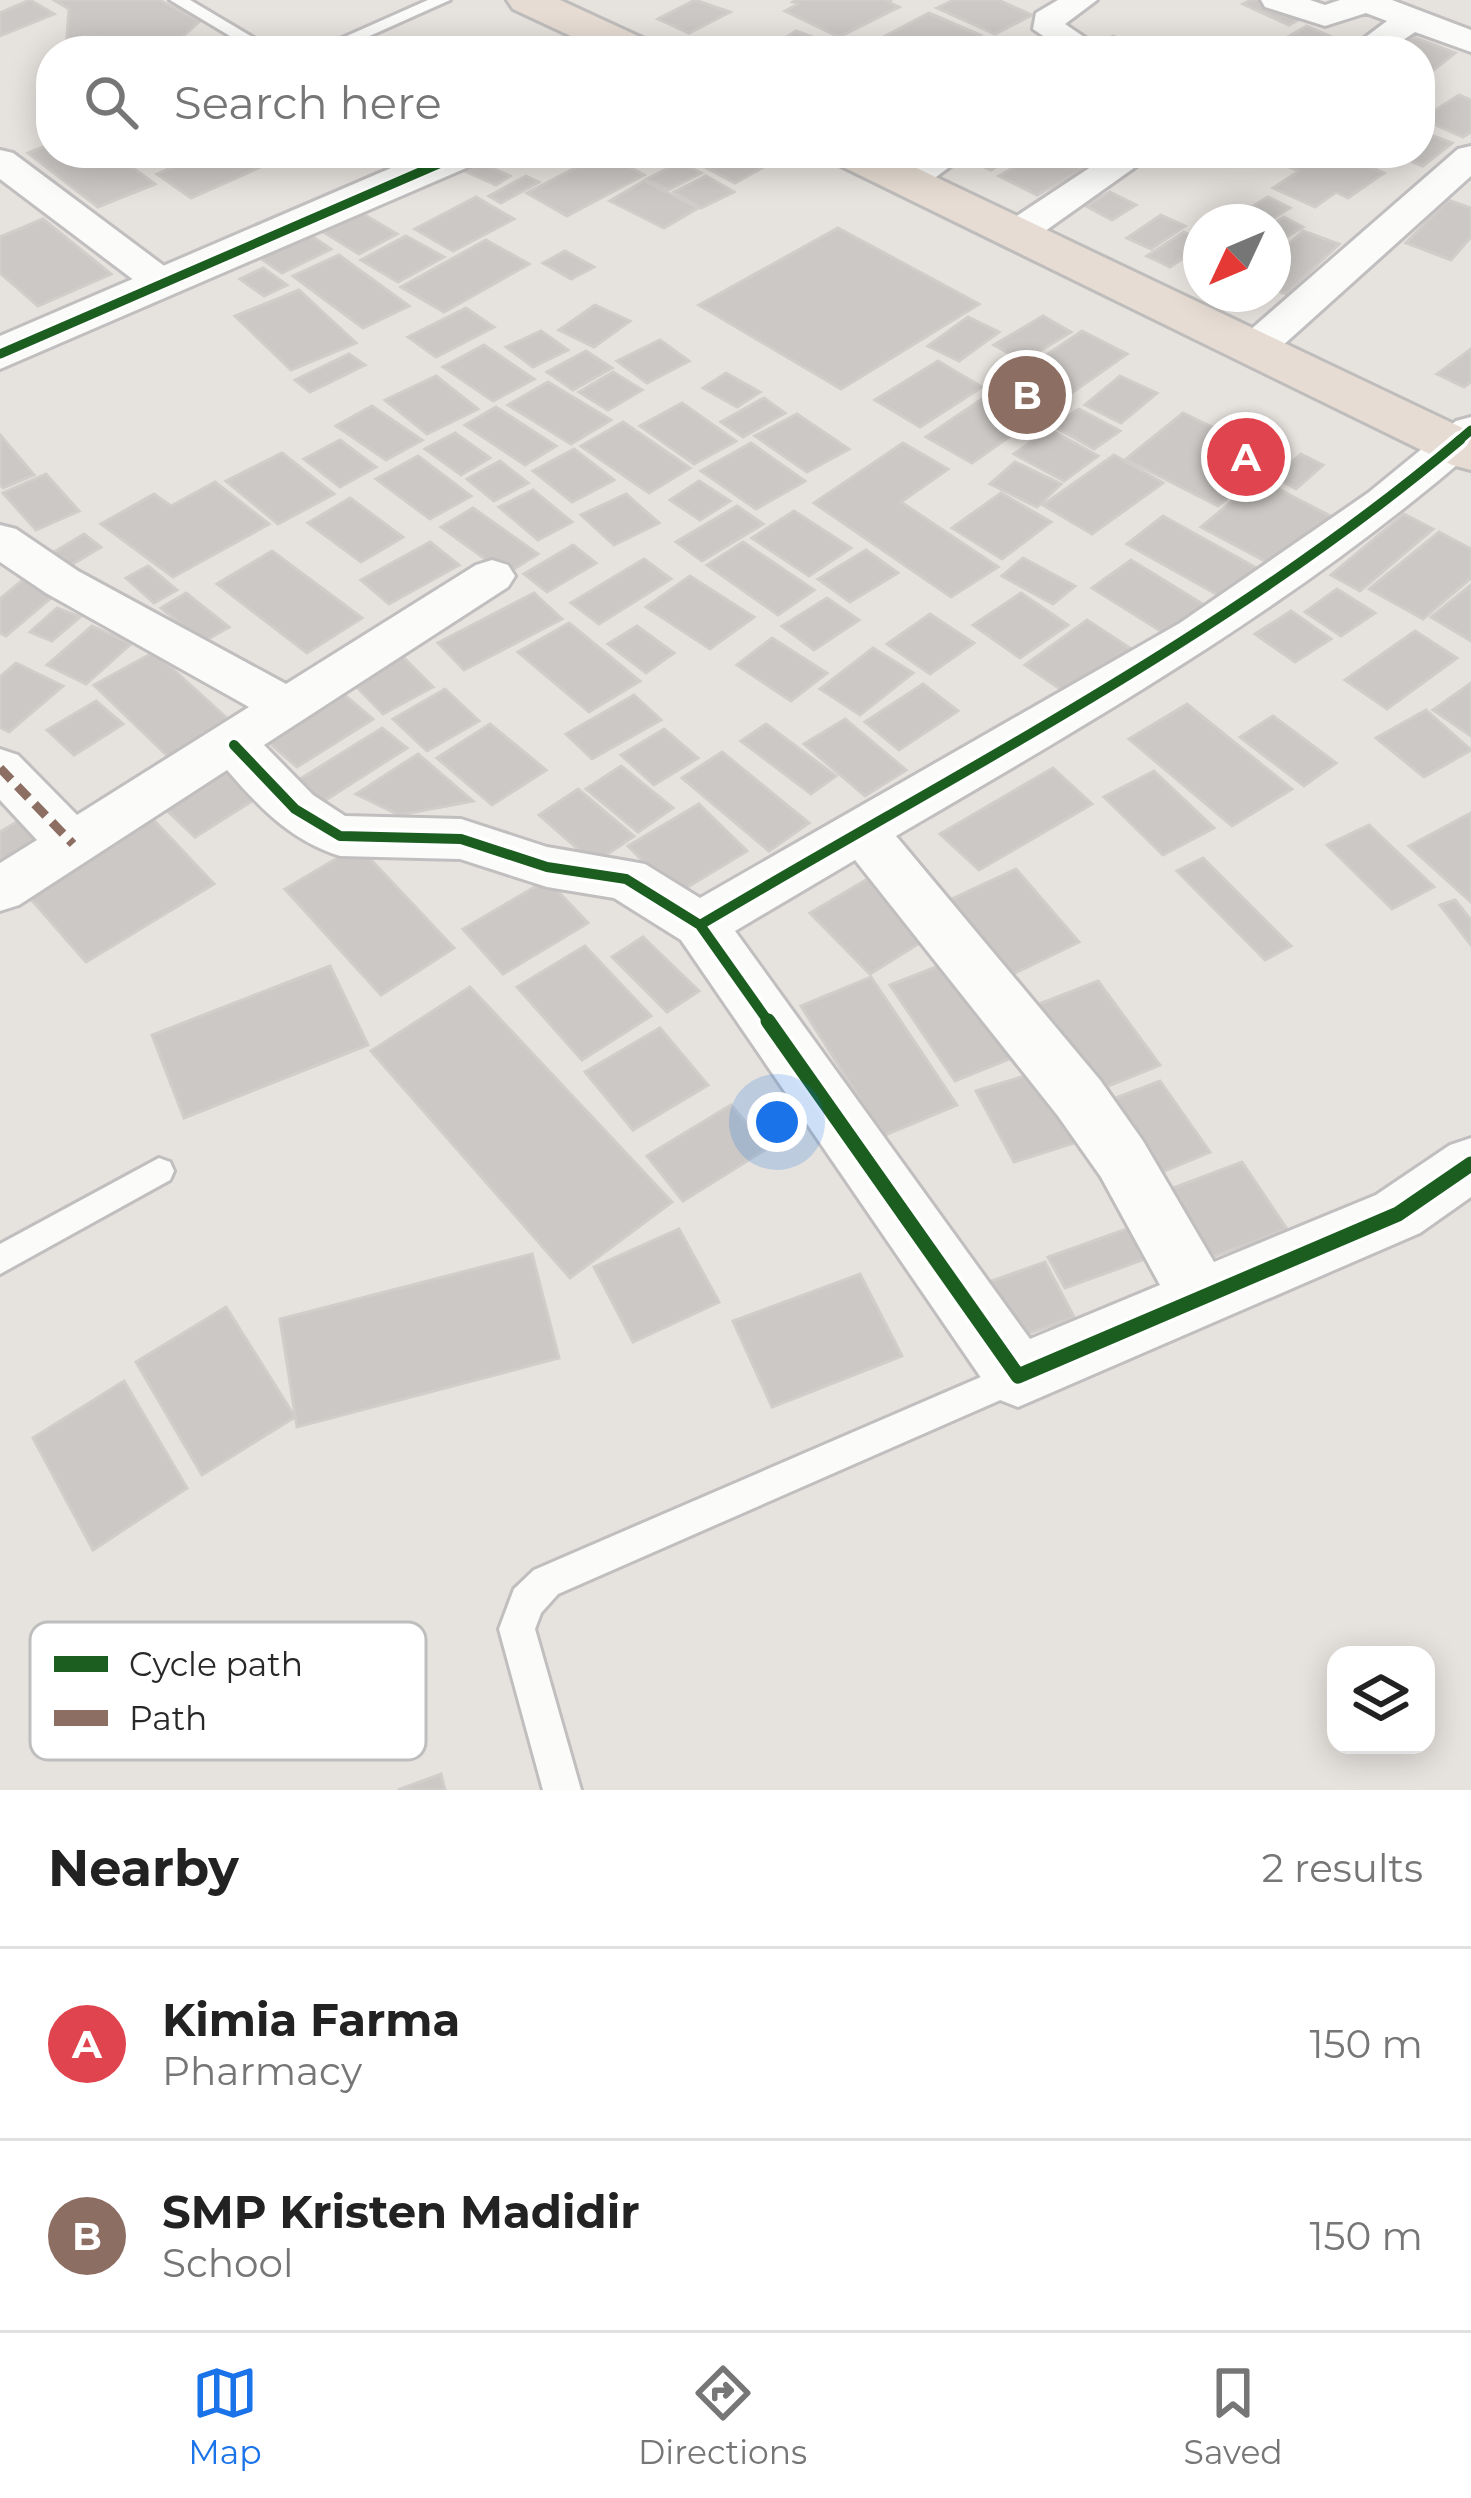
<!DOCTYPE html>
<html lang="en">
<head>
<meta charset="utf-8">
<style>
  body { margin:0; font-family:Montserrat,sans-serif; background:#f6f6f6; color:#222 }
  .controls { position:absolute; right:36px; bottom:36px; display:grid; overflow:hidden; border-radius:24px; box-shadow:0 6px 30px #0003 }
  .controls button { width:108px; height:108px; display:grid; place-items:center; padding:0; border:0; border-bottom:3px solid #e0e0e0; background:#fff; color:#222; font:60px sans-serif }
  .compass { position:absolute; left:1183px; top:204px; width:108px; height:108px; border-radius:50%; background:#fff; box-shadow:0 6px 30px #0003; rotate:226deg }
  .you { position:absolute; left:777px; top:1122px; width:42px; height:42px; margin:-30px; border:9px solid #fff; border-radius:50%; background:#1a73e8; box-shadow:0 0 0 18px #1a73e833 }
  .badge { display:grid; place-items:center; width:78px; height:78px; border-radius:50%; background:#1a73e8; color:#fff; font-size:39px; font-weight:700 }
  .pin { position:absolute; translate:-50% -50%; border:6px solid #fff; box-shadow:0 3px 12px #0006 }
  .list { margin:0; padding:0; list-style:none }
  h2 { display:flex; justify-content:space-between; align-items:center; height:156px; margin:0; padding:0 48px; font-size:51px }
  h2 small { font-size:39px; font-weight:400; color:#767676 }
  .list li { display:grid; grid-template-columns:78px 1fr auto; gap:36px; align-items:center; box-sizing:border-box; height:192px; padding:0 48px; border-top:3px solid #e0e0e0 }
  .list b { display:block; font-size:45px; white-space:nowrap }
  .list p { margin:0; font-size:39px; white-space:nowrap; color:#767676 }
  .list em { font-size:39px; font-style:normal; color:#767676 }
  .icon { flex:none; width:66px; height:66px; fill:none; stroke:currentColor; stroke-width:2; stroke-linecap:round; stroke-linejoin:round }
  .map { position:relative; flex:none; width:1471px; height:1790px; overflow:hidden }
  .search { position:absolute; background:#fff; box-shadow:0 6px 30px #0003; left:36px; right:36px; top:36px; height:132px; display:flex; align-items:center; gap:30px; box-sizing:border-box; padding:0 42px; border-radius:48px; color:#767676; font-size:45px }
  .sheet { height:540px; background:#fff }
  nav { display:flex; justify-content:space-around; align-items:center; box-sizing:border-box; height:168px; border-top:3px solid #e0e0e0; background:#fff; font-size:33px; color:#767676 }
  nav a { display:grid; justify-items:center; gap:6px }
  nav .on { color:#1a73e8 }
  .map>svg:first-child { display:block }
</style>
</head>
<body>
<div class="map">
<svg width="1471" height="1790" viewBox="0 0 1471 1790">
  <rect width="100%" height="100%" fill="#e6e2de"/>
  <path fill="#cbc8c5" stroke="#d1cdca" stroke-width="3" d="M30 0 54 14 0 36V13Z
    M54 0H159L200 21 179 40 198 51 66 50 69 9Z
    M695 0 730 12 689 33 658 19Z
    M797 0H892L888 2 899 7 839 37 785 11 798 4 793 2Z
    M954 0H998L1032 15 995 34 937 8Z
    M1251 0H1272L1307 15 1289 25 1243 4Z
    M929 13 980 35 951 51H857Z
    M1307 26 1348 44 1336 51H1295L1277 43Z
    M796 31 832 44 817 51 784 39Z
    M1405 34 1455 53 1426 76 1420 74V51H1379Z
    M1113 36 1148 51 1089 50Z
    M1459 95 1471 100V132L1463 137 1422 119Z
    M1420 131 1452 143 1423 166 1390 153H1420Z
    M51 144V153H113L155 184 98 207 28 153Z
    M205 153H292L191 198 157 174Z
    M604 153 644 175 567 216 527 193Z
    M694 153H752L771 163 735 183 686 157Z
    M964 153H1017L991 170 959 156Z
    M1040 153 1083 169 1037 195 999 176Z
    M1306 153 1322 158 1338 153 1384 173 1348 198 1336 192 1315 207 1273 188 1299 171 1287 166Z
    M680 162 701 173 668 190 647 179Z
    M481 163 510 176 496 185 467 172Z
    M526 176 539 182 501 203 489 196Z
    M706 176 734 192 701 208 674 192Z
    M644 181 698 208 664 228 610 201Z
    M1110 192 1136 205 1112 220 1086 206Z
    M476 197 514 219 453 251 415 229Z
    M1268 197 1290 208 1267 222 1232 219Z
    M1448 200 1471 208V237L1451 260 1406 243Z
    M358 211 397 234 359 254 320 230Z
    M1161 215 1185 226 1151 249 1127 238Z
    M1284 217 1303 227 1273 245V224Z
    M43 219 111 274 38 306 0 273V237Z
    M838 228 979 304 841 389 699 305Z
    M1303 231 1339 244 1286 294 1273 289V259Z
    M1184 232 1201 240V246L1170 267 1147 256Z
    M310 235 331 249 282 273 260 258Z
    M406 236 444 257 398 282 361 260Z
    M486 240 529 264 444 312 401 287Z
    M565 251 594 267 571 279 543 263Z
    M339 255 409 306 363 328 293 276Z
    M263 268 287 285 264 296 240 279Z
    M299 290 356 343 291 370 235 316Z
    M595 305 630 321 594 347 559 330Z
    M466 308 494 327 436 357 408 337Z
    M1043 316 1071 332 1023 361 994 345Z
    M968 317 999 332 959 361 928 346Z
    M541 331 568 350 533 367 506 347Z
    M1082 331 1127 354 972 463 926 437Z
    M660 340 689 361 647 383 617 361Z
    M484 345 534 379 493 401 443 367Z
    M1471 349V382L1464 387 1437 374Z
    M586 351 612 368 573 390 547 372Z
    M349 354 365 365 310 392 295 380Z
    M938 361 982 387 920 427 875 400Z
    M613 372 642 390 608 410 579 392Z
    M726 373 760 392 737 407 703 388Z
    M436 376 478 409 427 434 385 400Z
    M1120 376 1157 393 1121 423 1085 405Z
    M548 382 611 420 571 444 508 405Z
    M764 398 785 413 743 437 721 422Z
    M682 403 736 441 694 464 640 426Z
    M372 406 422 440 386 460 336 426Z
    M496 407 556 446 525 465 465 425Z
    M1079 409 1120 431 1094 449 1053 426Z
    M1183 413 1275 457 1218 506 1126 459Z
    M797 414 849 449 807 472 755 436Z
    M623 422 690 468 649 493 581 446Z
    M1049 429 1098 456 1064 481 1014 454Z
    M455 433 490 458 461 475 425 449Z
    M1 436 34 475 3 488 0 484Z
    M340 440 376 467 340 487 304 459Z
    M751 443 805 481 756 509 701 471Z
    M903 443 948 469 901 502 998 567 951 597 814 503Z
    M574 449 614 480 572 502 533 471Z
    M282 453 334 494 278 524 226 481Z
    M1301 454 1323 465 1296 489 1274 477Z
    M1114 455 1163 483 1092 534 1043 505Z
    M418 456 471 496 430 519 376 479Z
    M500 461 528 483 494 501 467 479Z
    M1015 462 1061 484 1037 507 990 484Z
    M46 474 79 511 36 530 3 493Z
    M1259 479 1336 519 1280 569 1201 527Z
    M699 481 730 501 700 520 670 500Z
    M215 482 269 524 173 577 101 524 154 494 171 506Z
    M533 490 572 522 538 540 499 507Z
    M1001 493 1051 522 1002 559 952 528Z
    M626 494 659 523 614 545 581 515Z
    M350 498 403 537 361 562 308 523Z
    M737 506 763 524 702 561 676 542Z
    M473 508 538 554 506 574 441 527Z
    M794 511 851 548 809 576 752 538Z
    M1404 514 1433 529 1360 591 1331 575Z
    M1163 516 1269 575 1234 604 1127 544Z
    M1439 532 1471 549V578L1423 619 1369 589Z
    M84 534 101 547 68 567 51 554Z
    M430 542 459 565 389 604 361 580Z
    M743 542 814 590 778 615 707 565Z
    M573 545 596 563 547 592 524 574Z
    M866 550 898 573 850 602 818 579Z
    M272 551 362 618 307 653 217 584Z
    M1023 558 1075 586 1053 604 1002 576Z
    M644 559 671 579 599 624 571 603Z
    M1131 560 1206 606 1167 635 1092 588Z
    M148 566 177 590 154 603 126 578Z
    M690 576 754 617 710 649 646 607Z
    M25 578 58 592 6 636 0 633V599Z
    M1471 585V641L1431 617Z
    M1337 589 1375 613 1341 636 1305 612Z
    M186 593 229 627 203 642 161 608Z
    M534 593 562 619 464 670 438 643Z
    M1021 593 1068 625 1020 658 973 625Z
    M827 598 859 620 814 650 782 626Z
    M57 608 80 617 52 641 30 632Z
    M1291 611 1331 639 1295 662 1255 634Z
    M930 614 974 643 930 674 887 644Z
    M1087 620 1139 654 1076 700 1025 665Z
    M569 623 640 681 589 712 518 652Z
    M92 626 131 644 86 684 47 665Z
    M637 626 674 653 646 673 608 644Z
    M1415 631 1457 658 1387 709 1345 680Z
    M772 638 827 673 791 701 737 665Z
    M873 648 913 673 860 715 820 689Z
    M154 652 240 730 178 766 94 685Z
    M399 653 433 687 383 714 349 679Z
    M16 663 63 686 9 732 0 727V677Z
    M1471 683V736L1433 710Z
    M923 684 958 711 899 750 865 722Z
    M445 689 479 721 427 751 393 719Z
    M342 693 373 719 297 767 267 741Z
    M634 695 661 720 592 759 566 734Z
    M96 701 123 724 74 755 47 730Z
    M1187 704 1292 789 1232 826 1129 739Z
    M1426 710 1471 750 1424 777 1376 738Z
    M1273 716 1336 763 1304 786 1240 737Z
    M845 719 906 770 865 796 804 744Z
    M490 724 546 770 492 805 437 758Z
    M766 724 836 776 811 794 741 741Z
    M382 728 407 748 313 808 289 786Z
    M664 729 698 758 654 785 621 755Z
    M722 752 809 823 769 851 682 778Z
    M418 754 473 801 399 815 356 794Z
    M232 759 268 791 195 837 159 803Z
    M621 766 673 808 638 832 586 789Z
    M1053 768 1092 804 979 870 940 834Z
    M1154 771 1214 828 1163 855 1104 797Z
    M578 789 634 836 594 863 539 815Z
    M699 804 747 851 676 894 628 846Z
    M1471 813V902L1409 846Z
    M148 814 214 884 86 962 21 888Z
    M22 819 50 848 0 880V832Z
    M1369 825 1434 887 1392 909 1327 845Z
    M358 846 454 948 381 995 285 889Z
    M1203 858 1291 946 1265 960 1177 871Z
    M1016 869 1079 942 1003 979 941 904Z
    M883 870 942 929 870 974 810 913Z
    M547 880 588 923 503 974 463 929Z
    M1455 900 1471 920V945L1440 905Z
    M643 937 699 991 667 1012 612 957Z
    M585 946 651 1016 582 1060 517 987Z
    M964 956 1031 1050 955 1081 890 985Z
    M330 966 368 1045 184 1118 152 1035Z
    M871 977 957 1105 883 1136 801 1006Z
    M1098 981 1160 1065 1094 1092 1034 1006Z
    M470 987 672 1202 570 1278 371 1051Z
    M660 1028 708 1085 633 1130 585 1072Z
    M1047 1069 1087 1139 1014 1162 976 1091Z
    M1160 1081 1210 1152 1148 1178 1100 1104Z
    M731 1105 768 1148 683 1201 647 1156Z
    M1242 1162 1287 1229 1207 1259 1165 1191Z
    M1149 1221 1167 1251 1065 1288 1048 1257Z
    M679 1229 719 1302 633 1342 594 1267Z
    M532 1254 559 1358 297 1427 280 1319Z
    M1045 1262 1074 1317 996 1345 969 1289Z
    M860 1274 902 1356 772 1407 733 1321Z
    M226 1307 295 1417 202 1475 136 1362Z
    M124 1381 187 1488 93 1550 33 1438Z
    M441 1774 445 1790H398Z"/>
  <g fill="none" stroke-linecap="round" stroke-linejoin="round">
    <defs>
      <path id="service" d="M170 0H190L276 51H255Z
        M428 0H450L336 51H313Z
        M159 1158 170 1162 174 1171 170 1180 0 1274V1244Z
        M1018 1361 1030 1365 1034 1376 1030 1387 558 1594 541 1613 535 1629 581 1790H543L499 1629 514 1589 534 1570Z"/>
      <path id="minor" d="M1058 0H1097L1065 24 1090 41 1085 48H1061L1033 29 1036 13Z
        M1261 0H1310L1325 5 1340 0H1392L1471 30V52L1415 32 1387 51H1347L1387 21 1366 13 1325 26 1265 7Z
        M1471 146V176L1271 356 1256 359 1241 356 1235 347 1241 338 1458 149Z
        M0 150 13 153 175 274 181 282 175 290H147L0 179Z
        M925 153H968L920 189H894L888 181Z
        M1112 153H1155L1031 241H1003L998 233 1003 225Z
        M1471 417V453C1295 605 1096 719 896 836L1100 1080 1143 1141 1214 1262 1376 1195 1450 1145 1471 1138V1197L1420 1233 1018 1407 995 1398 681 940 614 898 547 887 460 859 340 856C290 840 260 808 227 770L19 905 0 911V863L37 840 0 800V749L18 755 77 815 249 707 46 593 0 562V525L16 529 78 571 286 684 476 565 492 560 508 565 515 576 508 587 264 745 313 795 345 816 461 819 547 847 645 864 700 898 1180 623 1368 493 1456 421ZM855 860 1058 1116 1101 1177 1160 1285 1030 1339 735 931Z"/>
      <path id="tertiary" d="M426 153H486L480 162 0 369V336Z"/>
      <path id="trunk" d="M507 0H560L651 42 657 51H603L513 9Z
        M827 153H885L1471 432V470L1452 465 833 162Z"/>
    </defs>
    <use href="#service" stroke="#c0bebf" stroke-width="6"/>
    <use href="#minor" stroke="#c0bebf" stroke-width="6"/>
    <use href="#tertiary" stroke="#c0bebf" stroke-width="6"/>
    <use href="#trunk" stroke="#bfbdbc" stroke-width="6"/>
    <use href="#service" fill="#fbfbfa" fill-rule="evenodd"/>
    <use href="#minor" fill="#fbfbfa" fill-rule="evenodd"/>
    <use href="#tertiary" fill="#fbfbfa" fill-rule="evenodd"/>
    <use href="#trunk" fill="#e6dcd3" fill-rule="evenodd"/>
    <path stroke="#8d6e63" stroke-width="9" stroke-dasharray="16 9" stroke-linecap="butt" d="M0 768 73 844"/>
    <defs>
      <path id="cycleway-far2" d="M0 354 464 153
        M1456 443 1471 430"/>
      <path id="cycleway-far1" d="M234 745 295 809 340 836 461 839 547 867 626 879 700 925 770 1024
        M700 925C959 771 1228 636 1460 440"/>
      <path id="cycleway" d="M768 1021 1018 1376 1398 1214 1471 1164"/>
    </defs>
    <use href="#cycleway-far2" stroke="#fff" stroke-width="14"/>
    <use href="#cycleway-far1" stroke="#fff" stroke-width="18"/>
    <use href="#cycleway" stroke="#fff" stroke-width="22"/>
    <use href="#cycleway-far2" stroke="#1b5e20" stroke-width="9"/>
    <use href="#cycleway-far1" stroke="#1b5e20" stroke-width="10"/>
    <use href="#cycleway" stroke="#1b5e20" stroke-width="15"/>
  </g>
  <rect x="30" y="1622" width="396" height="138" rx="18" fill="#fff" stroke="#bebebe" stroke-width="3"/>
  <rect x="54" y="1656" width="54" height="16" fill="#1b5e20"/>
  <rect x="54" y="1710" width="54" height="16" fill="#8d6e63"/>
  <g font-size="33" fill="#282828">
    <text x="129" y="1676">Cycle path</text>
    <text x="129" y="1730">Path</text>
  </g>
</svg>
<div class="controls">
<button><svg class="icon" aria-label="layers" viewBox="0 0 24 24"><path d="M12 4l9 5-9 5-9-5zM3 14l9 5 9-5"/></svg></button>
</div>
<svg class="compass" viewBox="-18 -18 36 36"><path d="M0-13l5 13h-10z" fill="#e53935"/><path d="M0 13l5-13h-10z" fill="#767676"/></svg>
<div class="you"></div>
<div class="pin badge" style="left:1246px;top:457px;background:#e0444e">A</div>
<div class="pin badge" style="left:1027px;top:395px;background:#8d6e63">B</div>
<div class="search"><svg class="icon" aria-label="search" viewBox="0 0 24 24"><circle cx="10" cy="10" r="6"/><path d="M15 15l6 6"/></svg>Search here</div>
</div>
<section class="sheet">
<h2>Nearby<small>2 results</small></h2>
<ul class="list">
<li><span class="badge" style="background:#e0444e">A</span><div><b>Kimia Farma</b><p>Pharmacy</p></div><em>150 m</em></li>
<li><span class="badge" style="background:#8d6e63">B</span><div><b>SMP Kristen Madidir</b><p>School</p></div><em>150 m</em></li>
</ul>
</section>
<nav>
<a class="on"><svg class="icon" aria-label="map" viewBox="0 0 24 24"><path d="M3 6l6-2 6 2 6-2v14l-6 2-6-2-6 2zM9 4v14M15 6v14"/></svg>Map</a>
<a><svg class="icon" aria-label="directions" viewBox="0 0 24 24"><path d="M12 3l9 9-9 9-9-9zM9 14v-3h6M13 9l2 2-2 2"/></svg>Directions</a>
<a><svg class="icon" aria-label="saved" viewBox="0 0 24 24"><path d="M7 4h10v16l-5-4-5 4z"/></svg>Saved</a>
</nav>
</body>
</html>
